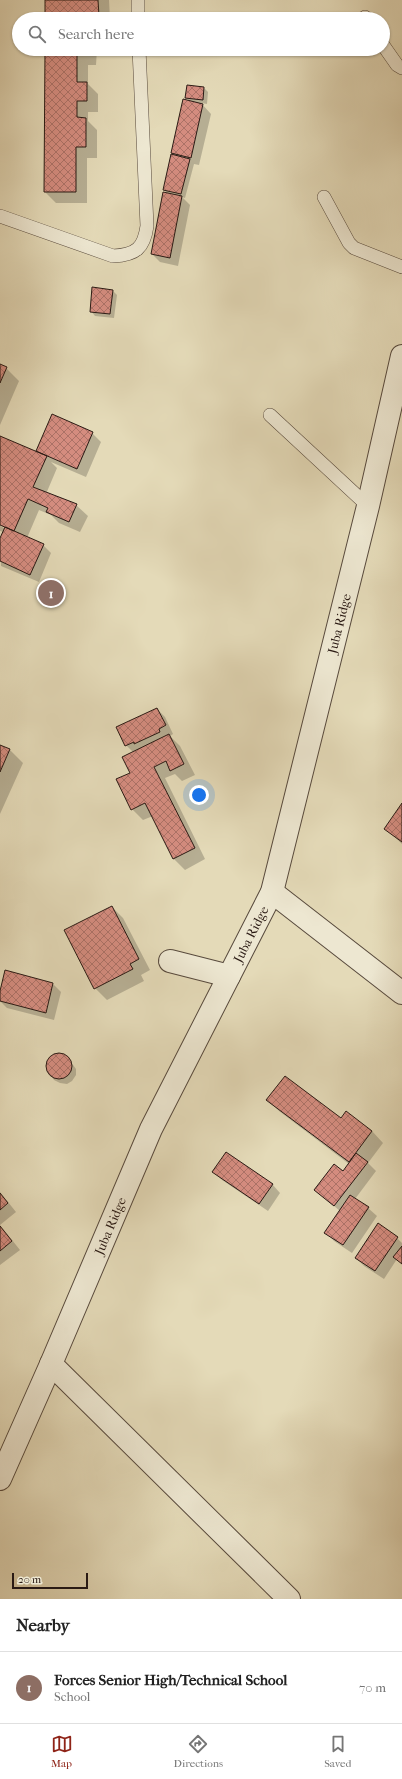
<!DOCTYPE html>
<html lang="en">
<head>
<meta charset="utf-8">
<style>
  body { margin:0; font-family:"IM FELL French Canon",serif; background:#f6f6f6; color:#222 }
  .scale { position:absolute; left:12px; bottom:10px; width:76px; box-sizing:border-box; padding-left:4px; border:2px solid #2a1a14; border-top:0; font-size:11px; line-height:14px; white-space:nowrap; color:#2a1a14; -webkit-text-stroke:3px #ede7d1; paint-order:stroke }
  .you { position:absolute; left:199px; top:795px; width:14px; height:14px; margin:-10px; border:3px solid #fff; border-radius:50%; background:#1a73e8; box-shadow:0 0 0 6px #1a73e833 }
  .badge { display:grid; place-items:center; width:26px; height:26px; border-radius:50%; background:#8f2418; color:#fff; font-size:13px; font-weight:700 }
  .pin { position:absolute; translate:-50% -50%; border:2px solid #fff; box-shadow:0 1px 4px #0006 }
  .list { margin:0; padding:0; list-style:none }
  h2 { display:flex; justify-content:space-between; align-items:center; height:52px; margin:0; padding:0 16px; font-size:17px }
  h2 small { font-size:13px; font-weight:400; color:#767676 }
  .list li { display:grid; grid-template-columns:26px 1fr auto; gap:12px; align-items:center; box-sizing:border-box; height:72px; padding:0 16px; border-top:1px solid #e0e0e0 }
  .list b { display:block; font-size:15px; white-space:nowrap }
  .list p { margin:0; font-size:13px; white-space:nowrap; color:#767676 }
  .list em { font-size:13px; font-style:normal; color:#767676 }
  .icon { flex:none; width:22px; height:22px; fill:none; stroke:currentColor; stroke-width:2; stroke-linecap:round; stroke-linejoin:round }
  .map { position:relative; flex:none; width:402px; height:1599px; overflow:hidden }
  .search { position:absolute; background:#fff; box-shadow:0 1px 3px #0004; left:12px; right:12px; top:12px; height:44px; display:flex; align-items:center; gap:10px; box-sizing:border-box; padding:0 14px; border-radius:22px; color:#767676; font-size:15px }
  .sheet { height:124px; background:#fff }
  nav { display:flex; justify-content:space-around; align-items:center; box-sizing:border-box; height:56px; border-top:1px solid #e0e0e0; background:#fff; font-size:11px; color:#767676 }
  nav a { display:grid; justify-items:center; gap:2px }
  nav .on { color:#8f2418 }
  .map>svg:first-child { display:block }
</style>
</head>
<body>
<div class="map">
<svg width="402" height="1599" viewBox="0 0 402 1599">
  <defs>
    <pattern id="building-cross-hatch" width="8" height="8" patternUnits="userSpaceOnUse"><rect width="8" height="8" fill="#d48c7f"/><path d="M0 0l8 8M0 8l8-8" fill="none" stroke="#ac7267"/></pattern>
  </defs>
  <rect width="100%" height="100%" fill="#e4dab8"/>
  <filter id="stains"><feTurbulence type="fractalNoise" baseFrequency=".005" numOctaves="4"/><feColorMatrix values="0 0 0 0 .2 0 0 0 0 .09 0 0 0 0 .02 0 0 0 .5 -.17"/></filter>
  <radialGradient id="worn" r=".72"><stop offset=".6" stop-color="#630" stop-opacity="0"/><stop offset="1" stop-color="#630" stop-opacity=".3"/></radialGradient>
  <path fill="#0003" d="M46 0H109L110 19H49L46 16Z
    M46 49H97L96 65H88V84L98 94V112H88V121L97 130V158H87V203H56L45 192Z
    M204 88 208 92 207 104 201 103 211 114 199 165 194 164 185 198 182 197 190 205 178 266 160 262 152 254 168 194 164 190 176 157 172 153 191 102 186 98Z
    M113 291 117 295 114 318 95 316 91 311Z
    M0 365 6 368 19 381 0 425Z
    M92 433 101 442 86 477 51 462 57 468 46 494 76 505 88 516 80 532 59 523 51 515 39 510 27 538 43 545 51 553 39 582 1 566 0 540 4 532 0 531V526L6 529V526L0 524V437L40 454 37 451Z
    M157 709 165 717 173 734 170 736 180 746 195 775 182 781 175 774 165 778 205 859 185 870 173 858 153 816 143 820 132 809 131 773 133 752 126 745Z
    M0 746 10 750 23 763 0 814Z
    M402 805V844L385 828Z
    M112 907 123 918 150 970 141 975 144 981 107 1000 95 988 66 930Z
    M53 984 61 992 54 1020 7 1008 0 1001V995Z
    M56 1054H63L68 1058 76 1069V1075L72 1081 67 1084 60 1083 54 1080 47 1069V1063L50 1057Z
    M268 1100 341 1119 372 1131 383 1143 368 1163 376 1171 355 1199 368 1208 377 1216 352 1253 334 1241 326 1232 340 1211 315 1190 343 1172 349 1164 279 1111Z
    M213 1172 272 1184 280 1193 268 1211 222 1180Z
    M0 1192 16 1212 0 1225Z
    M0 1225 20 1250 0 1265Z
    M397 1238 402 1243V1264L397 1259 384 1279 364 1266 356 1258Z"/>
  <path fill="url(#building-cross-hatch)" stroke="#2a1a14" d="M45 0H98L99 16 45 17Z
    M45 49H86V54H77V82H87V101H77V117L86 118V147H76V192H44Z
    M187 85 204 87 203 100 185 98Z
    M183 99 203 104 191 158 171 153Z
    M171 154 190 159 181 194 163 190Z
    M163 192 182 196 170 258 151 254Z
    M92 287 113 290 110 314 90 312Z
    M0 364 7 367 0 383Z
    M52 414 93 432 77 469 36 451Z
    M0 436 47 456 33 487 77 504 69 522 46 512 48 508 28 499 14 531 0 525Z
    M5 527 44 544 30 575 0 561V538Z
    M157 708 166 725 159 729 160 732 134 744V742L125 746 116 727Z
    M169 734 184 764 170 771 166 761 154 767 195 848 173 859 145 803 131 810 116 779 130 773 122 757Z
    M0 745 10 749 0 772Z
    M402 803V842L384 829Z
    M112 906 139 959 130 964 133 969 94 989 64 930Z
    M5 970 53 983 46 1013 0 1001V991Z
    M46 1066a13 13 0 1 1 26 0a13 13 0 1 1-26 0Z
    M285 1076 341 1118 346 1111 372 1131 349 1162 266 1100Z
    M226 1152 273 1184 259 1204 212 1172Z
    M356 1153 368 1162 334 1206 314 1190 334 1164 343 1171Z
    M0 1193 8 1203 0 1210Z
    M350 1195 369 1207 343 1245 324 1233Z
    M378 1223 398 1237 375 1271 355 1258Z
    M0 1226 12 1241 0 1251Z
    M402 1246V1264L393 1257Z"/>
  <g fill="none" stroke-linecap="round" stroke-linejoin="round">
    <defs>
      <path id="service" d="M365 17 367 19
        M138 19V0
        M383 45 397 65 402 68
        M324 197 349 243 354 248 402 267
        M0 216 113 256C136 255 144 248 147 226L139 49
        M270 415 368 506"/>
      <g id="minor">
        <path d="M272 892 402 993"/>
        <path d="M170 961 229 976"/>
        <path d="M51 1364 289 1599"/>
        <path id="s1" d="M0 1479 51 1364 151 1129 272 892 368 506 402 356"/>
      </g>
    </defs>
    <use href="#service" stroke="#584a3d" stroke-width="14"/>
    <use href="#minor" stroke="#584a3d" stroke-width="24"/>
    <use href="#service" stroke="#ede7d1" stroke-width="13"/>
    <use href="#minor" stroke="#ede7d1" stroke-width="22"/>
  </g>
  <g text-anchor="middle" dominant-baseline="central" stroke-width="4" stroke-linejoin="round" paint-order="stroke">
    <g font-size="13" fill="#2a1a14" stroke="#ede7d1">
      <text stroke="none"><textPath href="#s1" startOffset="924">Juba Ridge</textPath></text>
      <text stroke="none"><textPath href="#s1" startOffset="600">Juba Ridge</textPath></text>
      <text stroke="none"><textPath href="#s1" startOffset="276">Juba Ridge</textPath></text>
    </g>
  </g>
  <rect width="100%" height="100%" filter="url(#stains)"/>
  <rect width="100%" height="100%" fill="url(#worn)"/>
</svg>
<div class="scale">20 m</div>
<div class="you"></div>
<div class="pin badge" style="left:51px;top:593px;background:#8d6e63">1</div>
<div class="search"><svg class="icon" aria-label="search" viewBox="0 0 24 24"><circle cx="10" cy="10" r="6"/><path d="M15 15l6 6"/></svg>Search here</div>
</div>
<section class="sheet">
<h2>Nearby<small></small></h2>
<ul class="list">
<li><span class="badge" style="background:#8d6e63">1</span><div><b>Forces Senior High/Technical School</b><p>School</p></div><em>70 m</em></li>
</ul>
</section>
<nav>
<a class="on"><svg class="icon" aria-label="map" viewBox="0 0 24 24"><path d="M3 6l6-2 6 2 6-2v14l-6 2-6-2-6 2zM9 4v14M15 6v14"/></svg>Map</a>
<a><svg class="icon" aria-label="directions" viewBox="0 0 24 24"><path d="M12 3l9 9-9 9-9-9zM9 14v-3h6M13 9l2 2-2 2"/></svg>Directions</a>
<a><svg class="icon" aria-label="saved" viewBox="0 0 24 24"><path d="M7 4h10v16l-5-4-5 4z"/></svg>Saved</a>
</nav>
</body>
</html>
